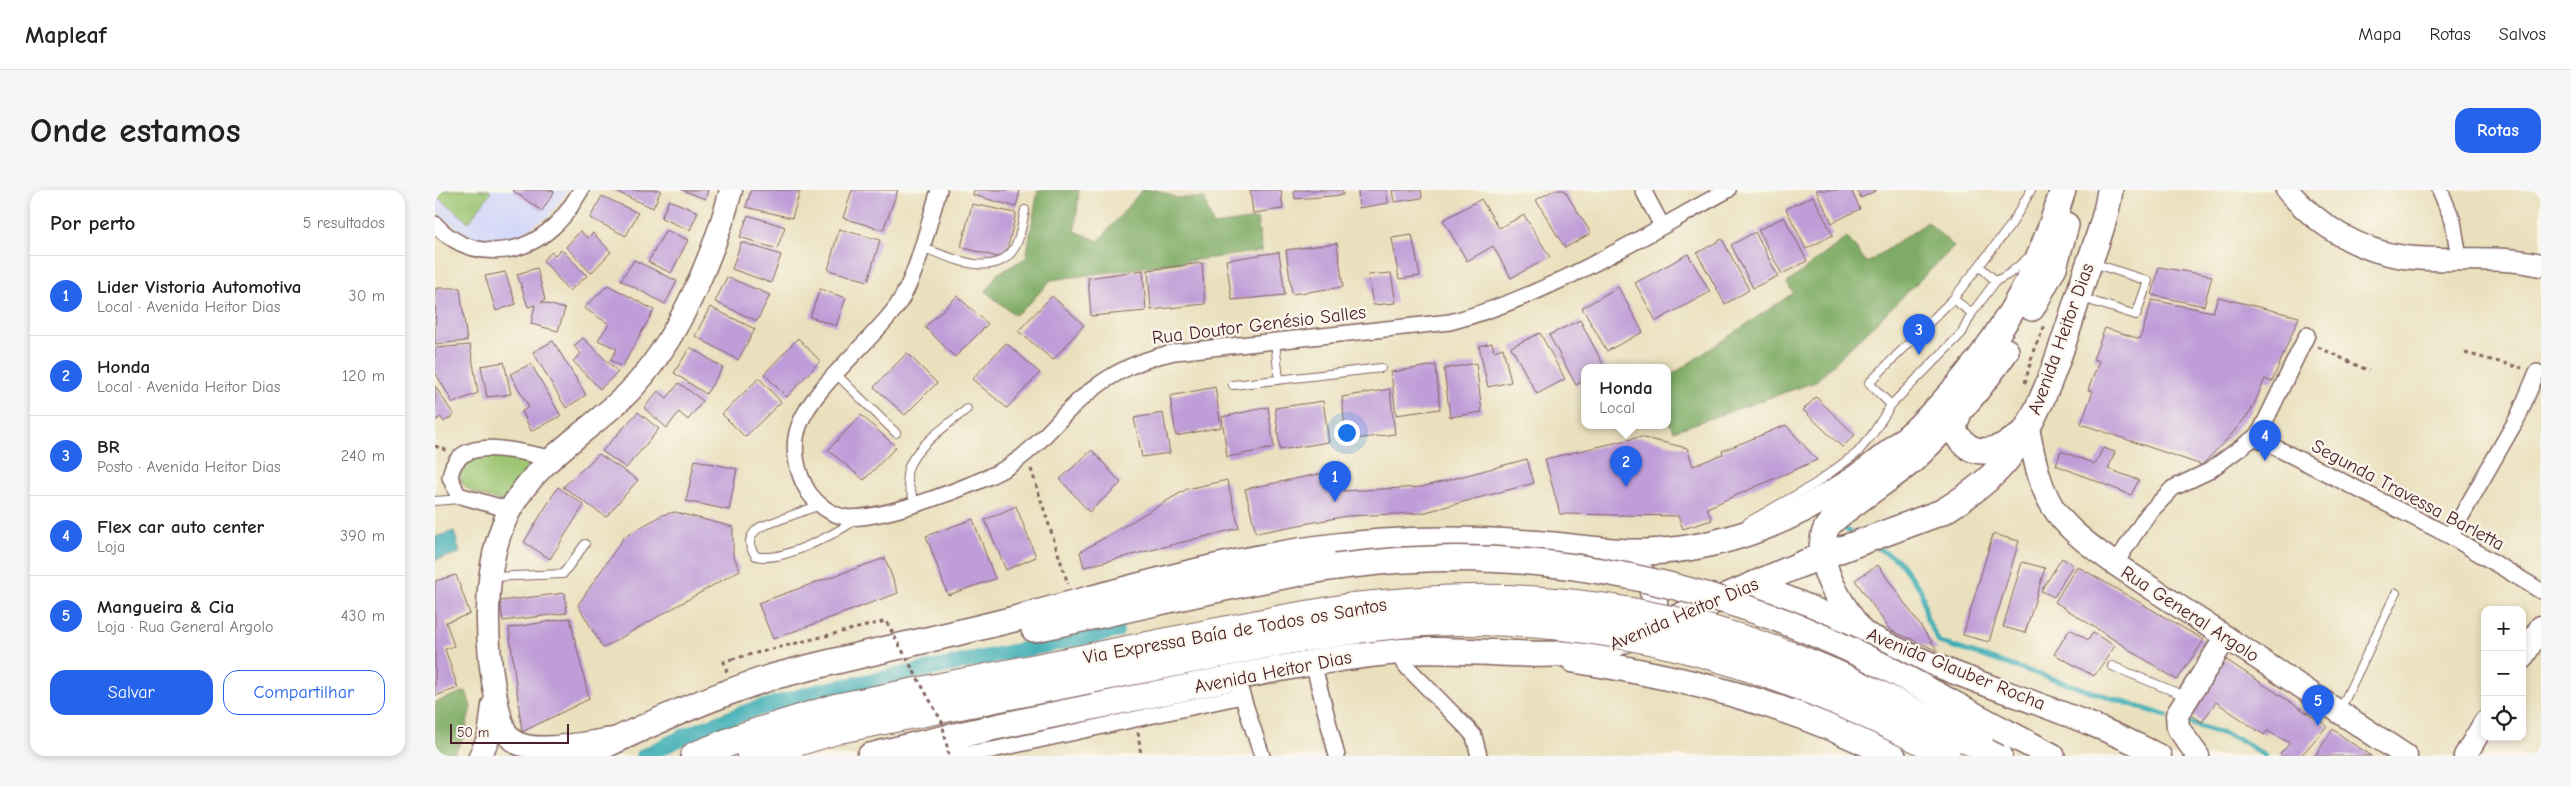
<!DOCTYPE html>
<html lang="pt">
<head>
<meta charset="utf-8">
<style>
  body { margin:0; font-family:"Comic Neue",sans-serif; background:#f6f6f6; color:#222 }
  .controls { position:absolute; right:15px; bottom:15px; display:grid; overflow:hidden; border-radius:10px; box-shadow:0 2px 8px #0003 }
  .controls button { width:45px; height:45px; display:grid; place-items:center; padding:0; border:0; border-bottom:1px solid #e0e0e0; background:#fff; color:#222; font:25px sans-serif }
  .scale { position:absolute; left:15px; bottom:12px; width:119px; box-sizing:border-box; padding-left:5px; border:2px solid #4a1f2b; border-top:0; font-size:14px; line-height:18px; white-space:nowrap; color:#4a1f2b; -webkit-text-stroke:4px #fbf7ec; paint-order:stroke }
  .you { position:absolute; left:911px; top:242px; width:18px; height:18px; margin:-12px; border:4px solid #fff; border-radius:50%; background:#1a73e8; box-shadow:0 0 0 8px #1a73e833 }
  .badge { display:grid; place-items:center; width:32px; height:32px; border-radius:50%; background:#2563eb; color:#fff; font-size:16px; font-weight:700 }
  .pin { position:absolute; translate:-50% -41px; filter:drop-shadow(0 1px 2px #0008) }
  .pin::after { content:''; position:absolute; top:26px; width:18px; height:15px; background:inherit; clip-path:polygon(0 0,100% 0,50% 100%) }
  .popup { position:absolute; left:1146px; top:174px; width:90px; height:65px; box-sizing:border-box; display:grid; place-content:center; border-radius:10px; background:#fff; filter:drop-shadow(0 1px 4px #0005); font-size:16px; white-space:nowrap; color:#767676 }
  .popup b { font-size:19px; color:#222 }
  .popup::after { content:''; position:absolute; left:50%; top:100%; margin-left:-10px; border:10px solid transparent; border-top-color:#fff }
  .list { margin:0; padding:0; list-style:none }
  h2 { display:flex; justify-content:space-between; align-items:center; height:65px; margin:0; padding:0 20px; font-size:21px }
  h2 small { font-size:16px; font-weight:400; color:#767676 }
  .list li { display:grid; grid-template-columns:32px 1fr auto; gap:15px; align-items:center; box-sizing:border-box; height:80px; padding:0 20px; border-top:1px solid #e0e0e0 }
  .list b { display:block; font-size:19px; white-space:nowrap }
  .list p { margin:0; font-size:16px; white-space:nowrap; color:#767676 }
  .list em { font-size:16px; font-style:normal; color:#767676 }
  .actions { display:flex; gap:10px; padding:15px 20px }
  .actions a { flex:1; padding:11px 0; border:1px solid #2563eb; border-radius:15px; text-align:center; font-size:18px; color:#2563eb }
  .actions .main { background:#2563eb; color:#fff }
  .icon { flex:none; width:28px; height:28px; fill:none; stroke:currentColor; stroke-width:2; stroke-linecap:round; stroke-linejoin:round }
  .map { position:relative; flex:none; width:2106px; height:566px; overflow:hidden; border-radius:15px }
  header { display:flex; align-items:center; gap:30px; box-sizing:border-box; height:70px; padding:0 25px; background:#fff; border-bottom:1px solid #e0e0e0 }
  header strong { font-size:24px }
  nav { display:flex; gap:28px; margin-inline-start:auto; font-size:18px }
  .intro { display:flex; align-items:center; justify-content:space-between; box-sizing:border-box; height:120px; padding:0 30px }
  h1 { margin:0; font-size:35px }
  .button { padding:12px 22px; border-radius:15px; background:#2563eb; color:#fff; font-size:18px; font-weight:700 }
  main { display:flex; gap:30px; padding:0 30px }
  aside { flex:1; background:#fff; border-radius:15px; box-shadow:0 2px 8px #0003 }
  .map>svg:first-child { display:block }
</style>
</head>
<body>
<header>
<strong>Mapleaf</strong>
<nav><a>Mapa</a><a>Rotas</a><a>Salvos</a></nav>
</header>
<div class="intro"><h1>Onde estamos</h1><a class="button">Rotas</a></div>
<main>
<aside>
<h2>Por perto<small>5 resultados</small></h2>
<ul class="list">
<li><span class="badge">1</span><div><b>Lider Vistoria Automotiva</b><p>Local · Avenida Heitor Dias</p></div><em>30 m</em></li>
<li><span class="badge">2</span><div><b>Honda</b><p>Local · Avenida Heitor Dias</p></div><em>120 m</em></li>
<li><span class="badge">3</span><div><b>BR</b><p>Posto · Avenida Heitor Dias</p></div><em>240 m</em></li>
<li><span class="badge">4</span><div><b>Flex car auto center</b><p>Loja</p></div><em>390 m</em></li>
<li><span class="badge">5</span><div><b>Mangueira &amp; Cia</b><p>Loja · Rua General Argolo</p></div><em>430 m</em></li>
</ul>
<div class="actions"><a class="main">Salvar</a><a>Compartilhar</a></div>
</aside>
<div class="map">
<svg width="2106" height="566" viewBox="0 0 2106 566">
  <rect width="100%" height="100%" fill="#fbf7ec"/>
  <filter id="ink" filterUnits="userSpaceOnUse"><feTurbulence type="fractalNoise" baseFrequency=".02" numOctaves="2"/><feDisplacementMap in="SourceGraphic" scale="10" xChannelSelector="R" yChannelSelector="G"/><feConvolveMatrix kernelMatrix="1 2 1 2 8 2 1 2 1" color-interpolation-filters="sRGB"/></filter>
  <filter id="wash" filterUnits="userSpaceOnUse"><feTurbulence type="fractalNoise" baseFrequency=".0096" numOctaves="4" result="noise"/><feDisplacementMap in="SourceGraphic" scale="20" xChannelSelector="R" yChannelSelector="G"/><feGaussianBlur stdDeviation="1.12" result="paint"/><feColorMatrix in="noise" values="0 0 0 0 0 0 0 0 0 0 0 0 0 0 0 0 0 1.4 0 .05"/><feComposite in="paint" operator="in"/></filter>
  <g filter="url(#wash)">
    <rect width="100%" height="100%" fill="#eae0bd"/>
    <path fill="#d4d8f9" d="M0 0H133L114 26 77 49 35 47 8 28 0 18Z"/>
    <path fill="#9dc673" stroke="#74724f" d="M0 0H54L56 2 34 32 0 5Z
      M49 265 97 272 69 312C50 306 17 302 27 275Z"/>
    <path fill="#7eab65" stroke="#646548" d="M603 0H644L640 41 664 51 707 0H722L742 8H769L778 35 822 29 827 61 616 90 593 115 580 125 551 102 562 84 591 68Z
      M1493 32 1519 57 1380 192 1239 241 1232 229V188L1358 103 1352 93 1412 47 1432 73Z
      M31 501 36 517 29 546 18 566H0V512Z"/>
    <path fill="#39abb3" stroke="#42656f" d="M19 341 25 363 0 370V347Z"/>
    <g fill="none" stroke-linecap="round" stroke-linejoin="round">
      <path stroke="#39abb3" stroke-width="5" d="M1409 338 1415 342
        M1444 359 1463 370 1486 400 1492 429 1504 452 1732 526
        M1751 532 1804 549 1830 566"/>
      <path stroke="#39abb3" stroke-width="16" d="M209 566 250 546 314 521 385 501 681 441"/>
    </g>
    <g id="blocks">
      <path fill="#bf9dd8" d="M77 0H117L119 2 107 21Z
        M177 0H226L218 18Z
        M247 0H273L270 9Z
        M316 0H354L365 2 357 28 311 17Z
        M417 0H463L448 40 408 28Z
        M539 0H585L581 17 538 5Z
        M815 0H846L848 19 818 23Z
        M859 0H907L908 5 860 9Z
        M923 0H952L953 13 924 18Z
        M957 0H986L987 8 959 12Z
        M1119 0H1129L1156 43 1130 58 1101 10Z
        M1381 0H1416L1425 19 1397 33Z
        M1422 0H1442L1426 8Z
        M167 6 203 23 191 46 155 28Z
        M1378 6 1398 45 1371 59 1351 19Z
        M1046 9 1064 38 1089 25 1115 67 1076 88 1058 56 1032 71 1008 30Z
        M234 10 263 22 255 40 226 28Z
        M537 14 581 23 570 69 526 57Z
        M313 25 350 37 342 59 305 47Z
        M1349 27 1372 71 1347 84 1323 40Z
        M404 39 445 50 433 91 393 80Z
        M231 40 253 50 236 83 213 72Z
        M145 41 153 48 158 43 176 62 156 83 131 57Z
        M1320 42 1343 86 1318 98 1296 55Z
        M977 45 985 86 964 89 957 48Z
        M1287 49 1314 100 1290 114 1262 63Z
        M306 52 346 65 336 93 297 79Z
        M902 53 908 97 857 104 851 60Z
        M126 59 152 86 134 101 108 70 117 62 120 65Z
        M844 62 850 105 797 110 791 70Z
        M1253 64 1275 102 1221 131 1200 93Z
        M199 70 242 91 230 114 186 90Z
        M767 73 770 114 716 120 713 80Z
        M1724 77 1777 86 1769 116 1717 105Z
        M102 78 110 110 106 112 130 119 123 141 96 134 100 115 93 117 82 84Z
        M708 80 711 121 656 126 653 88Z
        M70 82 81 114 61 121 50 86Z
        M956 83 961 113 938 115 933 85Z
        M292 87 335 105 322 131 280 112Z
        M173 95 219 120 187 177 175 170 182 159 163 150 174 134 149 118Z
        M1183 97 1208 142 1172 161 1147 118Z
        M1 98H25L32 151 0 154Z
        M385 99 411 108 401 136 375 127Z
        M522 106 553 134 520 167 490 137Z
        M617 106 649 135 618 170 583 141Z
        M1783 107 1864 127 1837 192 1830 189 1816 221 1795 246 1767 275 1646 234 1658 201 1653 200 1664 171 1658 169 1670 138 1705 149 1717 110 1778 122Z
        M275 117 320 139 303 170 260 146Z
        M1145 130 1170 178H1150V190L1141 195 1114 145Z
        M1105 143 1130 189 1102 204 1076 157Z
        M148 148 183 182 165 199 138 171 146 164 139 156Z
        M363 148 385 171 352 207 329 184Z
        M118 151 151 205 131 218 98 162Z
        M571 153 605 183 572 218 537 189Z
        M1057 153 1059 161 1068 158 1076 192 1053 197 1044 156Z
        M35 155 43 203 18 213 0 182V158Z
        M255 157 288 178 271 204 239 183Z
        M472 163 502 193 470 225 439 197Z
        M69 172 76 204 52 207 46 176Z
        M1041 173 1047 222 1015 227 1009 179Z
        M96 174 126 226 96 241 87 221 94 217 75 184Z
        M1001 175 1005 219 961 225 956 182Z
        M324 188 346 212 310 247 287 224Z
        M244 193 268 211 253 230 244 222 232 238 209 218 223 201 232 208Z
        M0 196 19 225 9 232 6 227 0 231Z
        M780 197 786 237 741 246 735 206Z
        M955 199 960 244 911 250 907 207Z
        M1381 207 1420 245 1407 257 1368 220Z
        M888 211 894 252 845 260 840 218Z
        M833 217 839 258 792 267 787 227Z
        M203 222 224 239 191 278 167 261Z
        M728 223 735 263 707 267 699 228Z
        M426 225 461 257 429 290 393 260Z
        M1351 235 1382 270 1272 318 1277 330 1248 339 1243 326 1125 324 1110 269 1205 247 1252 258 1258 276 1288 264 1287 261Z
        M1668 258 1680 262 1673 279 1704 290 1696 305 1621 275 1626 261 1660 274Z
        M657 260 686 293 654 322 625 289Z
        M164 264 203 290 171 327 128 297Z
        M1092 269 1099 293 987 323 912 326 821 343 810 299 904 280 909 301 987 297Z
        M260 270 302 279 294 320 251 311Z
        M792 290 804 338 649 377 645 362 752 299Z
        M123 297 149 315 115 369 89 352Z
        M581 316 601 367 571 380 550 330Z
        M240 322 298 337V365L305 380 168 458 143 415 189 347 227 325Z
        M538 329 560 389 513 405 491 346Z
        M1558 344 1584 351 1554 452 1528 445Z
        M450 368 463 403 338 449 323 413Z
        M1627 368 1638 375 1619 407 1606 401Z
        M1587 372 1610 378 1590 443 1568 437Z
        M1443 375 1503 461 1455 440 1420 390Z
        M1642 376 1769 450 1742 490 1620 412Z
        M21 385 35 424 11 432 19 456 10 459 23 498 0 506V391Z
        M130 403 132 423 68 431 65 411Z
        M135 428 154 509 87 542 74 438Z
        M1635 439 1653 450 1658 443 1680 456 1659 486 1619 464Z
        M1790 469 1892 536 1866 566H1847L1845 564 1855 553 1832 541 1829 545 1781 512 1767 532 1752 523Z
        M1898 539 1915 552 1937 566H1880Z"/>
    </g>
  </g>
  <g filter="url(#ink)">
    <use href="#blocks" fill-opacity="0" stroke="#82635e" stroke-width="1"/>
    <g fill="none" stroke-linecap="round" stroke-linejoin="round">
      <defs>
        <path id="lane" d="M486 57C515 67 564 93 582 53 586 43 588 30 590 20
          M1544 76 1576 35 1596 0
          M1647 108 1701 125 1713 91 1658 73
          M1518 109 1537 123
          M840 151 844 190
          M402 185 461 243
          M798 195 946 178
          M1456 215 1434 193 1518 109 1544 76 1561 91
          M0 311 25 309
          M481 313C477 305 473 297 472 287 471 262 514 234 532 219
          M385 315 325 337C313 346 312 355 321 366 347 373 399 344 421 330
          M1313 332 1380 294 1422 263 1437 245 1456 215 1527 143 1537 123 1561 91 1574 84 1594 67
          M57 387 128 384 150 354
          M1677 476 1750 506
          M1905 520 1961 403"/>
        <path id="street" d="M504 0C492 37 483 85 462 116 436 152 377 198 364 236 356 258 362 284 374 303 382 314 395 324 409 327 440 333 546 294 574 276 596 262 613 242 631 223 662 191 696 171 740 162L1015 132C1114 106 1204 48 1293 0
          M1208 0 1227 36
          M2005 0 2018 31 2024 68
          M0 34C32 69 83 69 118 37 130 27 138 13 146 0
          M1820 247 2015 346 2106 401
          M75 320 23 305 15 287C22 241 85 263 116 268
          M2015 346 2083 227 2102 182
          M1680 374 1713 324 1738 298 1774 281 1820 247 1826 240 1872 145
          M960 462 973 478 1032 538 1039 546 1044 566
          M878 473 902 566
          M804 496 827 566
          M478 564 537 563 557 560 807 506"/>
        <path id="secondary" d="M1852 0C1881 34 1923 61 1969 67 2015 73 2060 64 2106 75
          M1593 238C1608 315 1616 328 1680 374L1971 566
          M1316 395C1372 411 1422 441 1476 465 1558 501 1645 524 1725 566
          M2087 468 2106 437
          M179 549C153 552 104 564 82 553 68 546 65 527 62 513 50 456 46 374 75 320 102 270 152 243 192 204 241 155 279 66 296 0
          M45 566 54 547 58 515
          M1763 566 1743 538 1742 525 1791 447
          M2030 566 2050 532"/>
        <path id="primary" d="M1597 118 1619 77 1631 35
          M1525 220C1523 226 1519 233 1520 239 1520 245 1524 248 1528 252 1544 270 1571 257 1585 245
          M1200 377C1222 396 1224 415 1214 441
          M599 439C700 419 799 393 901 377
          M1424 439C1405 413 1377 371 1391 339 1397 325 1464 284 1480 268 1513 236 1545 199 1571 161
          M1139 470C1252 488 1355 514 1458 566
          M1575 544 1617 566
          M148 566C209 536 272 508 337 487 416 466 496 450 575 430 676 404 775 373 878 359 950 349 1021 348 1093 353 1132 355 1172 363 1211 362 1371 357 1519 233 1590 97 1606 67 1618 32 1628 0
          M435 566C524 543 615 526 705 507 789 490 873 470 958 462 1027 456 1097 471 1166 460L1364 375 1507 322C1532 307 1559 288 1576 264 1613 212 1630 147 1649 88 1659 59 1671 30 1675 0"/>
        <path id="highway" d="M1545 556 1563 566
          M260 566 307 547 400 518 848 429 918 417
          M316 566 404 539 852 450 923 439"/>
      </defs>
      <use href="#lane" stroke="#82635e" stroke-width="10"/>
      <use href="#street" stroke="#82635e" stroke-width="18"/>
      <use href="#secondary" stroke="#82635e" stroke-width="25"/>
      <use href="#primary" stroke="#82635e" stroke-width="28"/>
      <use href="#highway" stroke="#82635e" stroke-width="30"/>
      <path stroke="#82635e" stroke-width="3" stroke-dasharray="4 4" stroke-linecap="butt" d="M1883 157 1934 181
        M2030 163 2087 178
        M1590 193 1599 159 1611 133
        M0 256 13 261
        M596 279 633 394
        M292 482 289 472 297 469
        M703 542 706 566"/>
      <use href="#lane" stroke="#fff" stroke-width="8"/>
      <use href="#street" stroke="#fff" stroke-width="15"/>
      <use href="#secondary" stroke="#fff" stroke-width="22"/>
      <use href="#primary" stroke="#fff" stroke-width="25"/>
      <use href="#highway" stroke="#fff" stroke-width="28"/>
      <defs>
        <path id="primary-bridge" d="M901 377C925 374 948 371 972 370 1120 361 1273 394 1407 456 1464 482 1519 515 1575 544"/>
        <path id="highway-bridge" d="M918 417C957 413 996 409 1035 409 1145 407 1258 428 1361 468 1424 492 1484 525 1545 556
          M923 439C945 436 968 433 990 432 1182 423 1342 474 1510 563"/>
      </defs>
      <use href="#primary-bridge" stroke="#82635e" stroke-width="28" stroke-linecap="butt"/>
      <use href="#highway-bridge" stroke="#82635e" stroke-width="30" stroke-linecap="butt"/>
      <path stroke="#82635e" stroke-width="3" stroke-dasharray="4 4" stroke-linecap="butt" d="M297 469 451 431 507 532 514 566"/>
      <use href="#primary-bridge" stroke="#fff" stroke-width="25"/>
      <use href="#highway-bridge" stroke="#fff" stroke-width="28"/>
    </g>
  </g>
  <g text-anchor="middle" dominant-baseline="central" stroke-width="4.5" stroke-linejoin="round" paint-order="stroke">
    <g font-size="19" fill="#4a1f2b" stroke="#fbf7ec">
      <text transform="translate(824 135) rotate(-7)">Rua Doutor Genésio Salles</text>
      <text transform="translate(1626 149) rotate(-70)">Avenida Heitor Dias</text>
      <text transform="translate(1973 305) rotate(28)">Segunda Travessa Barletta</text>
      <text transform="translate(1249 424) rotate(-23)">Avenida Heitor Dias</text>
      <text transform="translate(1755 424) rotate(33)">Rua General Argolo</text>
      <text transform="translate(800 441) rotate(-10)">Via Expressa Baía de Todos os Santos</text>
      <text transform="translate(1521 479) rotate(22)">Avenida Glauber Rocha</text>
      <text transform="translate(838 482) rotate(-11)">Avenida Heitor Dias</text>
    </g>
  </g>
</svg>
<div class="controls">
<button>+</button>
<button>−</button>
<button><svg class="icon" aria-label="locate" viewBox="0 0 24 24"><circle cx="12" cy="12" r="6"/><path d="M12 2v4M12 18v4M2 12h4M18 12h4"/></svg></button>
</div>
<div class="scale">50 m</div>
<div class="you"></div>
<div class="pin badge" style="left:900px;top:312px">1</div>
<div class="pin badge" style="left:1191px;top:297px">2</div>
<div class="popup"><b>Honda</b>Local</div>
<div class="pin badge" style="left:1484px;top:165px">3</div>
<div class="pin badge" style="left:1830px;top:271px">4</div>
<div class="pin badge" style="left:1883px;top:536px">5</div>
</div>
</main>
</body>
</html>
